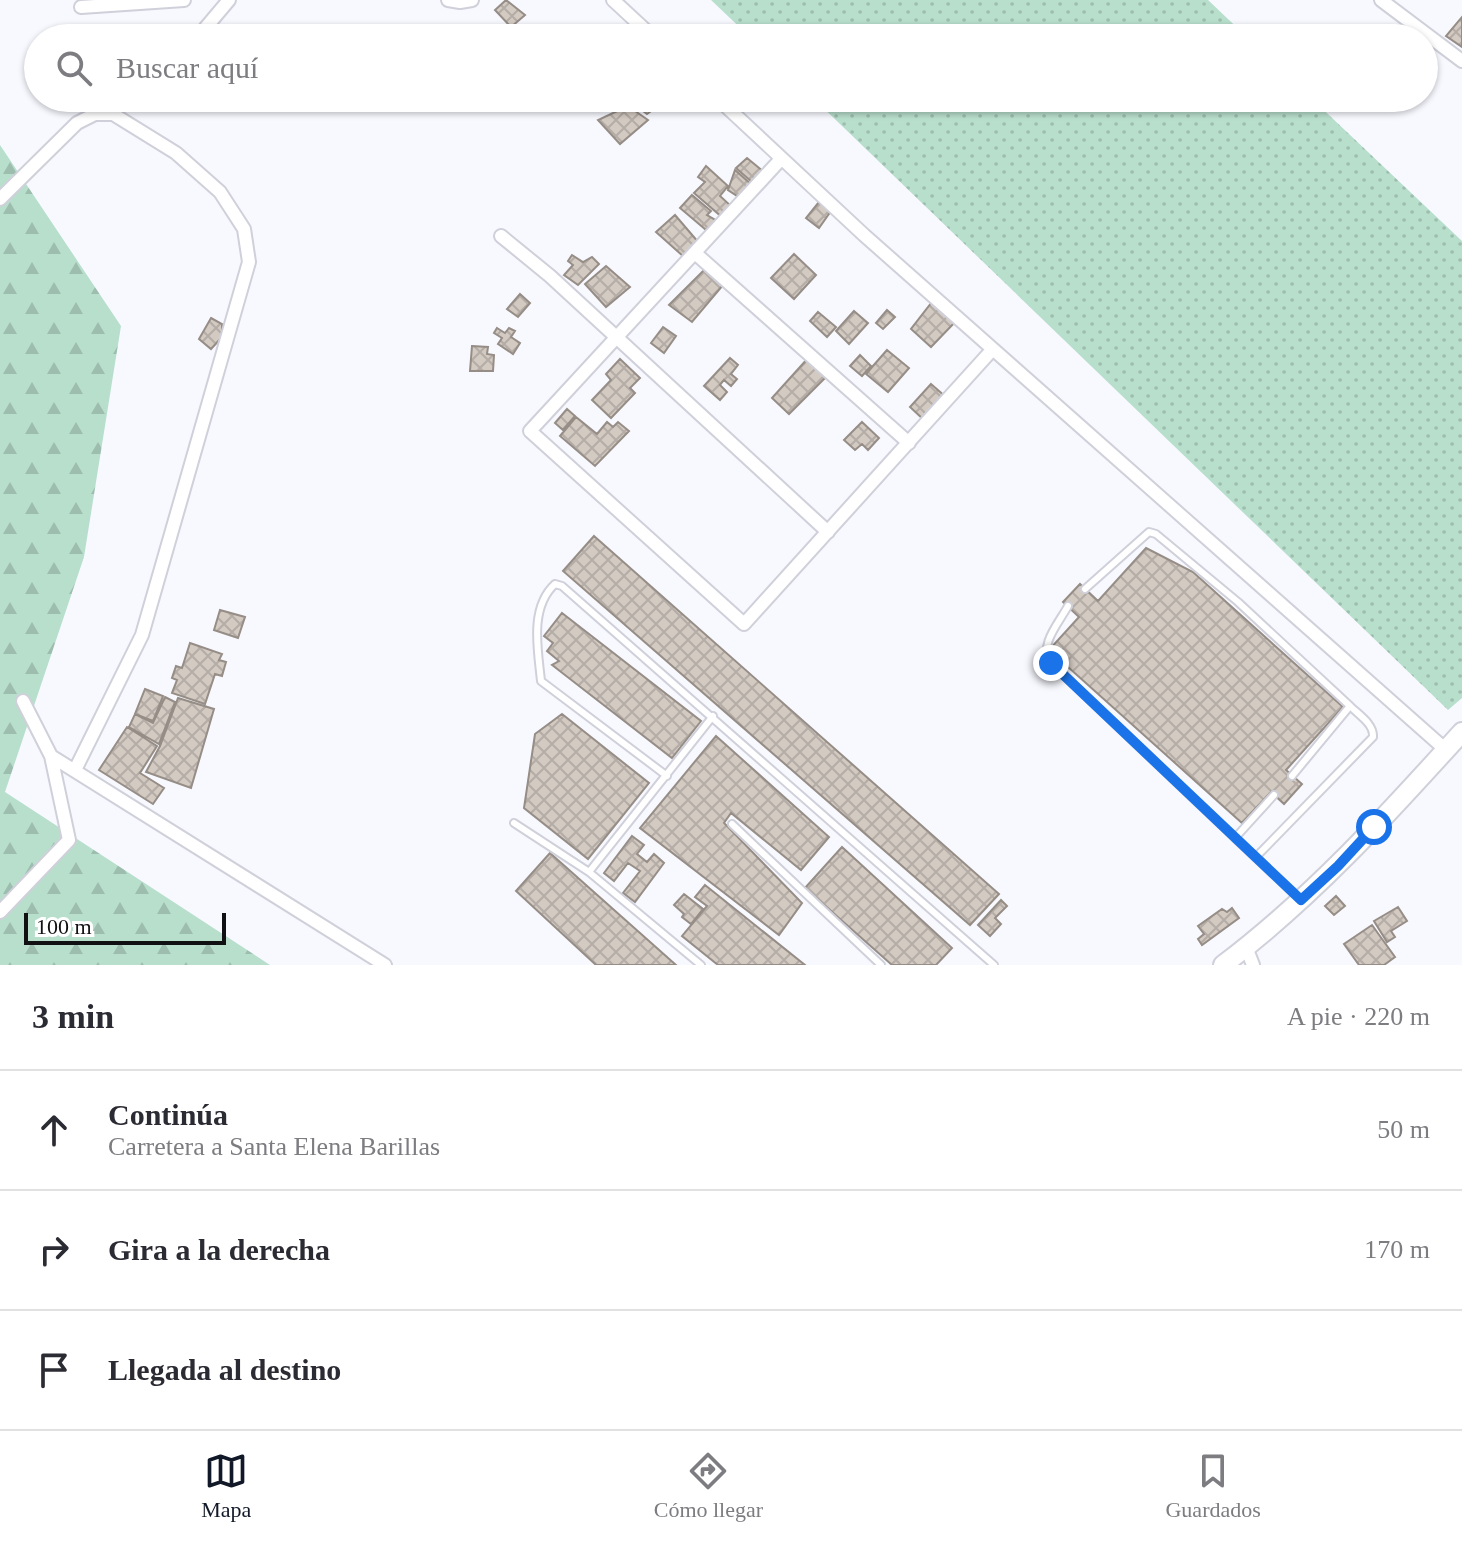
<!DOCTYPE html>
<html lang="es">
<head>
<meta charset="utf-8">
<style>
  body { margin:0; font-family:Georgia,serif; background:#f7f7f7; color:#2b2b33 }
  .scale { position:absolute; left:24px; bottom:20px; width:202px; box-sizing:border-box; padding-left:8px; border:4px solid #111114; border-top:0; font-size:22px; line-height:28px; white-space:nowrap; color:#111114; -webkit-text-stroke:6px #fff; paint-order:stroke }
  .stop { position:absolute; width:24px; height:24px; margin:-18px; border:6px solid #1a73e8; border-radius:50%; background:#fff }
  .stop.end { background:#1a73e8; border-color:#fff; box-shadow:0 2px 8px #0008 }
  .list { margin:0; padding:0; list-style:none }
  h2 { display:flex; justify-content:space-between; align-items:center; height:104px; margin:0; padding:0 32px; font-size:34px }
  h2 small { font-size:26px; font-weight:400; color:#7c7c81 }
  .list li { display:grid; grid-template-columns:52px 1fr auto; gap:24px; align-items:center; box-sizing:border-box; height:120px; padding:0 32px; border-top:2px solid #e1e1e2 }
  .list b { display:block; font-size:30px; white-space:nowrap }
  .list p { margin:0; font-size:26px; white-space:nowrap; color:#7c7c81 }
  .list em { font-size:26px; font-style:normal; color:#7c7c81 }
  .icon { flex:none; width:44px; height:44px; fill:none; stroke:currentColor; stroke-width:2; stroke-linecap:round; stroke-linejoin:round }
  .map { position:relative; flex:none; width:1462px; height:965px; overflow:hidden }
  .search { position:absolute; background:#fff; box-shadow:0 2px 6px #0004; left:24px; right:24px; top:24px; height:88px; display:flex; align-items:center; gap:20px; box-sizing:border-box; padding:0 28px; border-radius:44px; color:#7c7c81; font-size:30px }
  .sheet { height:464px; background:#fff }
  nav { display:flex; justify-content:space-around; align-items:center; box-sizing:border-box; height:112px; border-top:2px solid #e1e1e2; background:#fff; font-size:22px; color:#7c7c81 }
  nav a { display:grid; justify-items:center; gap:4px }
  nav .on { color:#111827 }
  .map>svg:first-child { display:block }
</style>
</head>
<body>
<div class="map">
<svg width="1462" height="965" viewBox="0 0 1462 965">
  <defs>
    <pattern id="grass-dots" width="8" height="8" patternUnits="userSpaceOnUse" patternTransform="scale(2)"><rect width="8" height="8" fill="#b8dfcc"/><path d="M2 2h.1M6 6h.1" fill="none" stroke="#9dbeae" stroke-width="1.8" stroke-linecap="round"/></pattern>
    <pattern id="forest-firs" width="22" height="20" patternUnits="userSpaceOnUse" patternTransform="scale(2)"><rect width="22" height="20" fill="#b8dfcc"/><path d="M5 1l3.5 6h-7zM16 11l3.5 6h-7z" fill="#9dbeae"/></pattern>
    <pattern id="building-cross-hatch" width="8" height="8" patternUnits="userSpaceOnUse" patternTransform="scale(2)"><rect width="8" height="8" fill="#d3cac2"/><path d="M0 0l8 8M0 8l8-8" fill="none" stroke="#b4aca6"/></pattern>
  </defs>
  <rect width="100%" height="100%" fill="#f8f9ff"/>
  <path fill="url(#grass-dots)" d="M711 0H1208L1248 38H751Z
    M813 98H1311L1462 241V698L1448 710Z"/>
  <path fill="url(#forest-firs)" d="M0 145 121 326 84 557 5 792 270 965H0Z"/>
  <path fill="url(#building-cross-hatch)" stroke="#958d86" stroke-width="2" d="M506 0 525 15 511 27 495 10Z
    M1462 17V47L1446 36Z
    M645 98H669L647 114 638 107Z
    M628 106 648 120 620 144 598 120Z
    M747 158 764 172 753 183 736 168Z
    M706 166 728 186 720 196 732 207 723 218 694 193 705 182 698 177Z
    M735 170 752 185 740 198 728 190Z
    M692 195 711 211 707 215 717 221 706 230 680 208Z
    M819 202 831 211 819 228 806 218Z
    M675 215 699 243 684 257 656 232Z
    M794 254 816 275 794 299 771 278Z
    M572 255 583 262 592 257 599 264 578 285 564 275 573 265 568 261Z
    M606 266 630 287 606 307 585 284Z
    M705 269 723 285 692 322 669 305Z
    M520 294 530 303 518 317 507 309Z
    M932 302 956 321 931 347 911 329Z
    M887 310 895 317 883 329 876 323Z
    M854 311 868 323 849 344 836 331Z
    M818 312 836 327 827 337 810 321Z
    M211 318 222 324V337L211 349 199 339Z
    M663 327 676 336 664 353 651 343Z
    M497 328 505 333 509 328 515 331 511 337 520 343 513 354 498 344 502 338 494 333Z
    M472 346 488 347 487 354 494 355 493 371H470Z
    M887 350 909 368 888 392 866 374Z
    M860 355 871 366 862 376 850 366Z
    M809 357 828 375 789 414 772 398Z
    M730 358 738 365 731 374 737 379 731 386 724 380 720 385 727 392 720 400 704 386Z
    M620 359 640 378 630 388 635 393 611 418 592 400 611 380 606 374Z
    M931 384 946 397 924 420 910 407Z
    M567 409 575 416 563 430 555 423Z
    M576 417 597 434 607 422 613 427 618 422 629 431 595 466 560 436Z
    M862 422 879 438 868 450 862 444 855 450 844 440Z
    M594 536 999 894 970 925 563 571Z
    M1146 548 1193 572 1343 707 1286 770 1302 784 1284 804 1271 792 1242 823 1049 650 1079 617 1063 602 1080 584 1098 601Z
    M220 610 245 617 238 638 214 630Z
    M562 613 701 721 672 758 552 665 559 661 547 651 553 643 544 636Z
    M190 643 222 654 219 660 226 662 222 676 215 674 205 704 172 693 177 680 172 678 176 666 182 668Z
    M145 689 163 696 153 721 135 714Z
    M165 697 175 702 159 744 129 727 135 714 153 723Z
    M178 698 214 709 191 788 146 772 160 746Z
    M562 714 649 783 588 859 524 808 535 734Z
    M127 727 157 746 140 773 164 788 153 804 99 770Z
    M716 736 829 837 801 870 731 813 724 823 802 903 779 935 640 828Z
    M632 836 644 845 637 854 647 862 654 854 664 863 635 902 623 893 640 871 628 863 614 881 604 873Z
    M842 847 952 948 936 965H892L805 888Z
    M550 853 676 965H596L516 891Z
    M705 885 805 965H718L682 936 707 906 695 897Z
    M684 894 703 909 691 924 682 917 684 914 674 905Z
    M1336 896 1345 906 1334 915 1325 906Z
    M1001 900 1007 906 995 918 1001 924 990 936 978 925Z
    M1398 907 1407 921 1391 931 1395 937 1387 942 1374 921Z
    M1232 908 1239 918 1202 945 1198 939 1204 934 1198 926 1222 909 1227 912Z
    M1372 925 1395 957 1384 965H1359L1344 944Z"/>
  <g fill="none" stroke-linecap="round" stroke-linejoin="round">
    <defs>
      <path id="lane" d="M1085 589 1149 532 1156 534 1238 602 1350 706 1292 776
        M1068 606C1059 623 1038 645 1051 663L1235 838 1274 795
        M667 776 541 681C538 650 529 608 555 584L562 586 994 965
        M514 823 589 872 701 965
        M732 824 881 965
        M1235 838 1299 898
        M1256 857 1373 737C1374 724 1359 715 1350 706
        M589 872 713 716"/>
      <path id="street" d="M448 0 460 2 472 0
        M613 0 654 38
        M1381 0 1462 61
        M81 7 184 0
        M197 38 229 0
        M717 98 864 235 1446 750
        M781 159 530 431 744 624 992 350
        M0 199 77 123 95 114H113L176 153 220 192 244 229 249 262 142 635 75 770
        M501 236 550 276 828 532
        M695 253 909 443
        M23 701 51 756 385 965
        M0 912 69 840 51 756
        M1246 947 1253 965"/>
      <path id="secondary" d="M1223 965C1313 897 1387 815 1462 732"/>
    </defs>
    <use href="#lane" stroke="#cfd0da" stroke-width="10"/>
    <use href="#street" stroke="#cfd0da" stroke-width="16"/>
    <use href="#secondary" stroke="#cfd0da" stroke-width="22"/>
    <use href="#lane" stroke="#fff" stroke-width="6"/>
    <use href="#street" stroke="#fff" stroke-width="12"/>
    <use href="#secondary" stroke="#fff" stroke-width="18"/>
  </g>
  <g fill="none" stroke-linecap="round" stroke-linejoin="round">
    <path stroke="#1a73e8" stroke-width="10" d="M1051 663 1301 900 1338 866 1374 827"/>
  </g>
</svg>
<div class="scale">100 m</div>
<div class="stop" style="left:1374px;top:827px"></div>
<div class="stop end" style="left:1051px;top:663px"></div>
<div class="search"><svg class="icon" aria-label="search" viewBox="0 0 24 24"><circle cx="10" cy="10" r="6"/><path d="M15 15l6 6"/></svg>Buscar aquí</div>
</div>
<section class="sheet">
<h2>3 min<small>A pie · 220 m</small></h2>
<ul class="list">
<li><svg class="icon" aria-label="ahead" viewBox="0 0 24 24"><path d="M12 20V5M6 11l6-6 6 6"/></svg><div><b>Continúa</b><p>Carretera a Santa Elena Barillas</p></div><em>50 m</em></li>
<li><svg class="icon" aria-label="right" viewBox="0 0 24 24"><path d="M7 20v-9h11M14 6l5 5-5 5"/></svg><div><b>Gira a la derecha</b></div><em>170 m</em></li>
<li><svg class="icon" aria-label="arrive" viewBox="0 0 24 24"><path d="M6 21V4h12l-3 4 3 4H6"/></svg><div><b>Llegada al destino</b></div></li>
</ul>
</section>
<nav>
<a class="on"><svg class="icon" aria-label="map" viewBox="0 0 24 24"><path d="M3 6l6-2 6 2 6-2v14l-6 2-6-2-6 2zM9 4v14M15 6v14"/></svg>Mapa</a>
<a><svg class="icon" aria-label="directions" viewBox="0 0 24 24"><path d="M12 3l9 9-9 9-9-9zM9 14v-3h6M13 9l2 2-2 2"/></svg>Cómo llegar</a>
<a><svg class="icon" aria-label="saved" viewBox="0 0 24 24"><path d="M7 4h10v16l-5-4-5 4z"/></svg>Guardados</a>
</nav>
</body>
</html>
